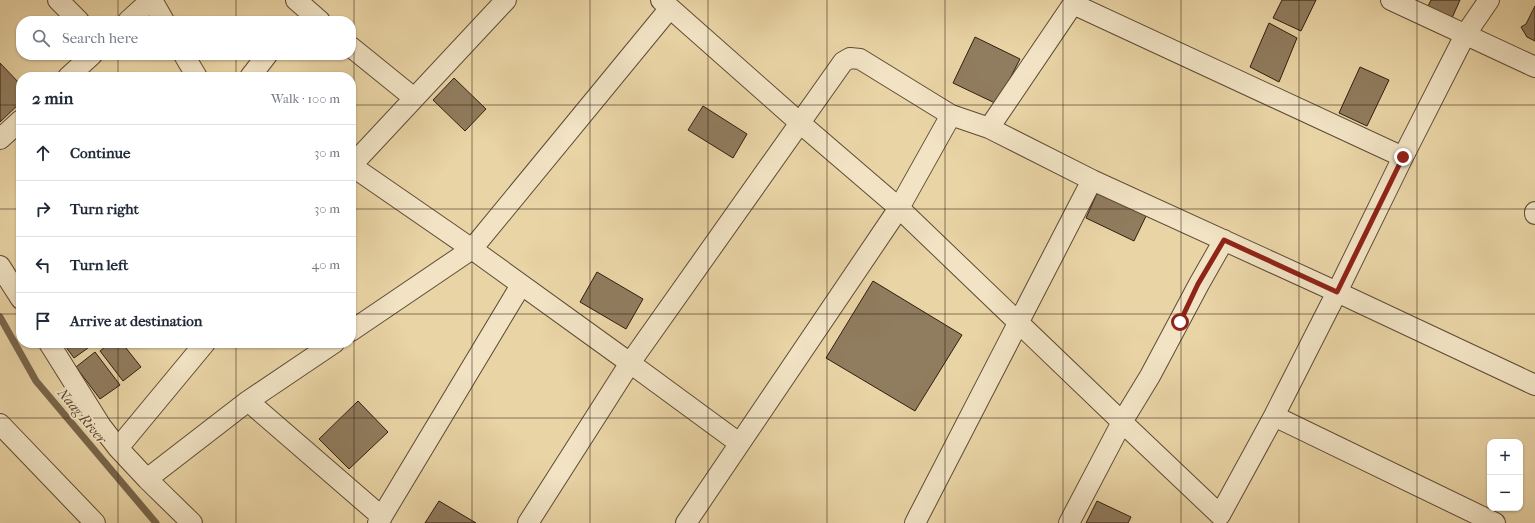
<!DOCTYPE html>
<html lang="en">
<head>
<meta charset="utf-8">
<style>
  body { margin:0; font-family:"IM FELL French Canon",serif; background:#f6f6f7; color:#1f2937 }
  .controls { position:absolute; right:12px; bottom:12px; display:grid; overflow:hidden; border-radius:8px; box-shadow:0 1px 3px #0004 }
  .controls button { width:36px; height:36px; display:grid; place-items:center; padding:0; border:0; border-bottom:1px solid #e0e1e3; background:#fff; color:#1f2937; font:20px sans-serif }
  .stop { position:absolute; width:12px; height:12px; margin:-9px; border:3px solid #8f2418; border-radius:50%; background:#fff }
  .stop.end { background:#8f2418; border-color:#fff; box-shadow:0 1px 4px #0008 }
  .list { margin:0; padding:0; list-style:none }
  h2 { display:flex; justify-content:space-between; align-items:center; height:52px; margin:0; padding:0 16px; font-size:17px }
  h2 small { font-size:13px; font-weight:400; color:#747a83 }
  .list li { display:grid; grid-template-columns:26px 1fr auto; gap:12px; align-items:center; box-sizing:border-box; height:56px; padding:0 16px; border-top:1px solid #e0e1e3 }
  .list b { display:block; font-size:15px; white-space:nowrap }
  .list em { font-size:13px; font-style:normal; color:#747a83 }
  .icon { flex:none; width:22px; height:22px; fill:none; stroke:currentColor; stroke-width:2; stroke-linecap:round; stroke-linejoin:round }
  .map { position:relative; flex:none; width:1535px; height:523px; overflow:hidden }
  .search { position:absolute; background:#fff; box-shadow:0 1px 3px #0004; left:16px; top:16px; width:340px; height:44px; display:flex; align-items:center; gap:10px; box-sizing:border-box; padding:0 14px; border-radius:16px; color:#747a83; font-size:15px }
  .panel { position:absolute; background:#fff; box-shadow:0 1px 3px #0004; left:16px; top:72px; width:340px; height:276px; border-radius:16px }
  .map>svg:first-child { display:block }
</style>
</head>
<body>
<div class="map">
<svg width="1535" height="523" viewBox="0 0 1535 523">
  <rect width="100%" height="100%" fill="#e9d4a5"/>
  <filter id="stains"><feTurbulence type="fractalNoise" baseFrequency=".005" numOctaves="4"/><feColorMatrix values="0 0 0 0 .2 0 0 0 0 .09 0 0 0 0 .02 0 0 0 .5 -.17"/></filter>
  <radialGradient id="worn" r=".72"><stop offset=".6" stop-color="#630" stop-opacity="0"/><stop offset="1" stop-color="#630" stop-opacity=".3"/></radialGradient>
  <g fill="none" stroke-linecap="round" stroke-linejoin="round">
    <path stroke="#79664c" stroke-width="7" d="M0 317 36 381 156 523"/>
  </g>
  <path fill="#907c5e" stroke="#301d11" d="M1282 0H1316L1301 31 1273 18Z
    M1431 0H1460L1452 18 1427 8Z
    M1535 6V41L1527 37 1521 27 1526 24Z
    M1269 23 1297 38 1279 82 1250 67Z
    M975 37 1020 59 997 104 953 83Z
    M0 63 21 85V102L0 122Z
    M1360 67 1389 80 1367 126 1339 113Z
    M454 78 486 109 465 131 433 100Z
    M703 106 747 134 733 158 688 130Z
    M1098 191 1147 214 1134 241 1086 218Z
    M597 272 643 299 626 329 580 302Z
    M873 281 962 335 915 411 826 358Z
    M63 343H95L74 358Z
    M110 343H122L141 367 123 381 100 351Z
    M95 352 120 385 100 399 76 367Z
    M358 401 388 432 349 469 319 439Z
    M439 501 476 523H425Z
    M1097 501 1131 517 1128 523H1086Z"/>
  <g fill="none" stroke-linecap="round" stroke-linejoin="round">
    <defs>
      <path id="minor" d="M58 0 79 21
        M152 0 164 21
        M296 0 320 21
        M661 0 800 123 899 208 951 115 989 128 1092 180 1337 292 1535 385
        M1076 0 1073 4 1403 157
        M1391 0 1535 67
        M128 21 151 0
        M351 47 414 98
        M184 55 197 77
        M68 77 92 55
        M250 77 267 55
        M989 128 1073 4
        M0 139 21 120
        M352 165 359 171 472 249 630 363 528 523
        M351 166 506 0
        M1535 212V214
        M0 266 21 299
        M351 331 472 249 670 8
        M49 343 101 426 118 448 147 479
        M248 401 334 343
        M1274 416 1495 523
        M0 424 95 523
        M739 443 630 363 843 62 850 58 860 59 951 115
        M118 448 205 343
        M192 523 147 479 248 401 382 517
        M378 523 521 285
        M686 523 899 208 1122 422 1220 515 1274 416 1337 292 1403 157 1465 35 1489 0
        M915 523 1092 180
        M1069 523 1122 422 1150 376 1199 284 1224 240"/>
    </defs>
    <use href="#minor" stroke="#5e4b36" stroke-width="22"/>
    <use href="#minor" stroke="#f1e3c4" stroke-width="20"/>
  </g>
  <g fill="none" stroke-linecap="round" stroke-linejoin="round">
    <path stroke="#8f2418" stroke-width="5" d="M1180 322 1198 284 1224 240 1337 292 1403 157"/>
  </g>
  <path fill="none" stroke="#301d11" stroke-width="1" stroke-opacity="0.55" d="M118 0V21M236 0V21M354 0V523M472 0V523M590 0V523M708 0V523M827 0V523M945 0V523M1063 0V523M1181 0V523M1299 0V523M1417 0V523M118 55V77M236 55V77M0 105H21M351 105H1535M0 209H21M351 209H1535M0 314H21M351 314H1535M118 343V523M236 343V523M0 418H1535"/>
  <g text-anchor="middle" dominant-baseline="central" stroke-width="4" stroke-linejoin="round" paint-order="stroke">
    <g font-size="14" font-style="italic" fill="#5b4733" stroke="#f1e3c4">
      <text transform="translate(82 416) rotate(50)">Naag River</text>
    </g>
  </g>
  <rect width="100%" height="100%" filter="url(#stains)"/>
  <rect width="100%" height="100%" fill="url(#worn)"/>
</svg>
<div class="controls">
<button>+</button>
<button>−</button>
</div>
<div class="stop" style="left:1180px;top:322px"></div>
<div class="stop end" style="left:1403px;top:157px"></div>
<div class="search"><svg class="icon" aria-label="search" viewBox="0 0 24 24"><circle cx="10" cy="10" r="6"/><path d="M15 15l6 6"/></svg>Search here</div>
<section class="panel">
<h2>2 min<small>Walk · 100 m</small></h2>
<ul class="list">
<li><svg class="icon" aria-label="ahead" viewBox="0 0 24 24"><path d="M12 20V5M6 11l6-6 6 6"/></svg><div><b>Continue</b></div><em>30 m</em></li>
<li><svg class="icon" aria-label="right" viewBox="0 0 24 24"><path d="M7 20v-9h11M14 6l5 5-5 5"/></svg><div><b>Turn right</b></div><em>30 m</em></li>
<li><svg class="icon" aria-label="left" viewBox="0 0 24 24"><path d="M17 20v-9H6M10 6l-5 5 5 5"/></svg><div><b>Turn left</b></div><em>40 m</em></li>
<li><svg class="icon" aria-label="arrive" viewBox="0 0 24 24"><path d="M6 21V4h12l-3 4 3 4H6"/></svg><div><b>Arrive at destination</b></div></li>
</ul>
</section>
</div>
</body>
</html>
